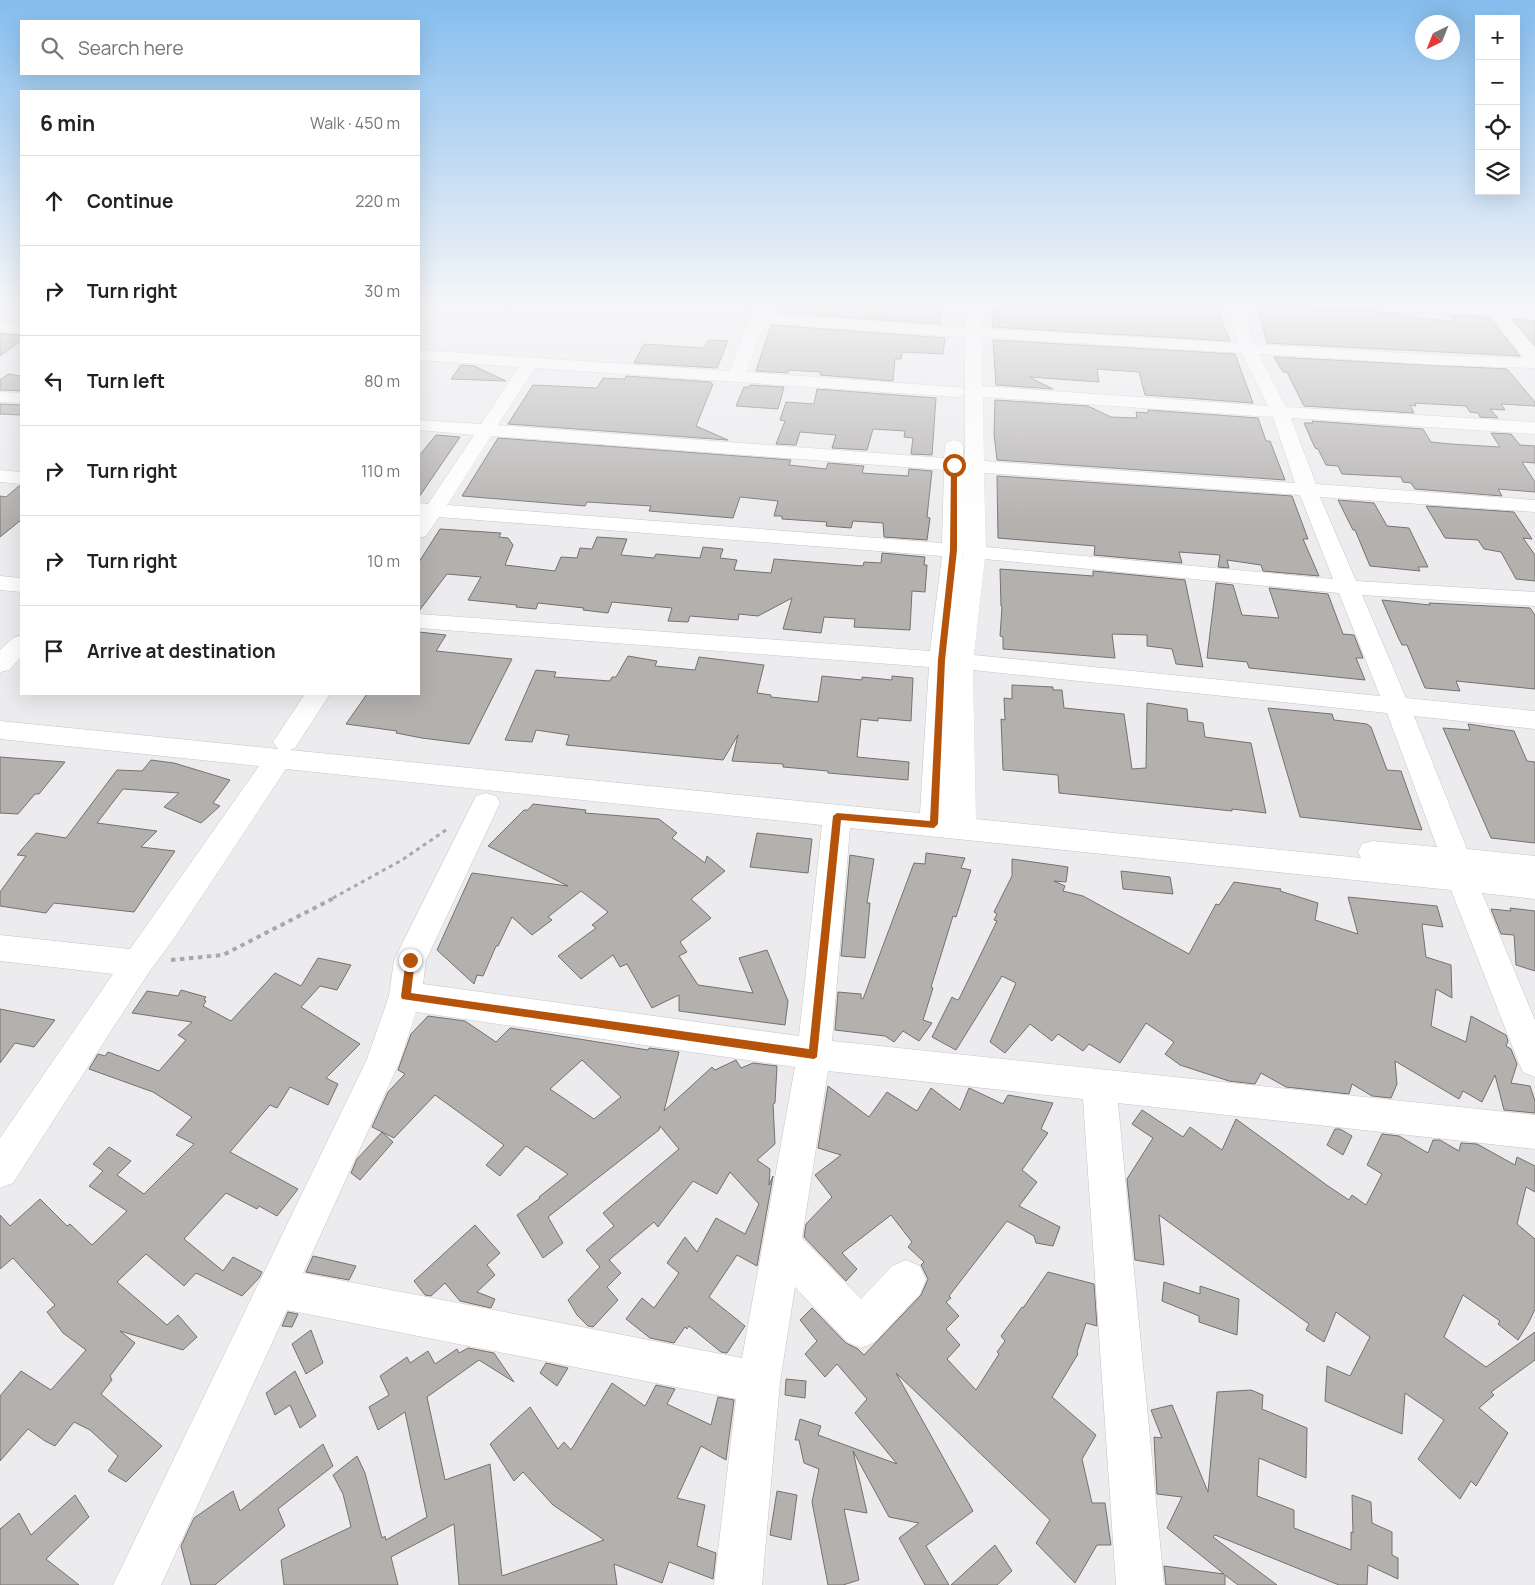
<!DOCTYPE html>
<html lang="en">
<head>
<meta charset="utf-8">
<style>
  body { margin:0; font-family:Manrope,sans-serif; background:#f6f6f6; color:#222 }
  .controls { position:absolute; right:15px; top:15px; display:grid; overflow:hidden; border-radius:0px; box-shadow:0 5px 20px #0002 }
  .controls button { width:45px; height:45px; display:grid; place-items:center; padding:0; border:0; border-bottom:1px solid #e0e0e0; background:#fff; color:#222; font:25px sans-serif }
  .compass { position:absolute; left:1415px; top:15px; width:45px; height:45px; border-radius:50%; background:#fff; box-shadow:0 5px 20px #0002; rotate:223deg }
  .stop { position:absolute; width:15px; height:15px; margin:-11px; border:4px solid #b45309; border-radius:50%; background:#fff }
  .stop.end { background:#b45309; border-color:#fff; box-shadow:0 1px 5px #0008 }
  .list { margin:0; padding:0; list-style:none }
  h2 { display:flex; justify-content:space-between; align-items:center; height:65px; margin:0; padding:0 20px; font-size:21px }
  h2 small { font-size:16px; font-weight:400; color:#767676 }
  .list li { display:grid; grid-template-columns:32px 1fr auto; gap:15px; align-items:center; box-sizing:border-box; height:90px; padding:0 20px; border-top:1px solid #e0e0e0 }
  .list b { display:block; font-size:19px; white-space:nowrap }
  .list em { font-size:16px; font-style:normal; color:#767676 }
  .icon { flex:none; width:28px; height:28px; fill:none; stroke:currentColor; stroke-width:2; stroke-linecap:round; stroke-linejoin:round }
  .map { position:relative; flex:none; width:1535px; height:1585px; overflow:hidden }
  .search { position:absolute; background:#fff; box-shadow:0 5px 20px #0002; left:20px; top:20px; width:400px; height:55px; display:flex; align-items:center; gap:12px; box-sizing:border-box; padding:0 18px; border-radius:0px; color:#767676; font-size:19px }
  .panel { position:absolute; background:#fff; box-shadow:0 5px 20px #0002; left:20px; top:90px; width:400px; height:605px; border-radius:0px }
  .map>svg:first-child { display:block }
</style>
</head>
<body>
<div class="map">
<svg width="1535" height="1585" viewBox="0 0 1535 1585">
  <rect width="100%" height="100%" fill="#ececef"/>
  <path fill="#b3b0ae" stroke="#747270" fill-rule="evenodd" d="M784 304 940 305V324L783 313Z
    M994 304H1076L1121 307V304L1151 306 1150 304H1215L1230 341 992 327Z
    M1257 304H1301L1316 306 1318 309 1399 313 1402 317 1456 321 1450 315 1489 317 1520 356 1267 343Z
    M1512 319 1535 321V346Z
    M771 325 945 338 943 354 902 352 901 359H895L893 381 820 375 821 372 789 370 788 373 756 371Z
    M0 334 21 335V341L0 356Z
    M708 340 728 341 717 368 634 363 644 344 704 348Z
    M993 340 1235 354 1253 403 1145 395 1139 372 1097 369 1099 382 1029 377 1053 389 996 385Z
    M1274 357 1507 369 1535 402V406L1501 404 1505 410 1490 409 1498 418 1480 417 1478 413 1470 412 1466 406 1415 403 1416 406 1410 405 1414 413 1304 406 1287 372H1283Z
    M461 365 474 366 506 381 451 379Z
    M8 374 21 376V391L0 390V380Z
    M626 376 711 382V384H713L696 426 728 440 508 424 533 385 597 388 603 378 625 379Z
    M750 385 784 387 778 409 736 406 744 387H749Z
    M817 389 936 398 932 455 911 454 913 438 904 437 905 431 873 429 867 450 832 448 836 435 800 432 796 445 776 444 785 421 780 420 786 402 814 404Z
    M995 400 1088 406 1111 417 1137 418 1136 412 1148 413V410L1258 418 1266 441H1270L1285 480 997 460 994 434Z
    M0 404 21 405V415L0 414Z
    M1312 421 1423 429 1431 442 1451 444 1500 447 1491 433 1511 434 1520 445 1535 446V463L1522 462 1535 482V492L1498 489 1502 496 1415 489 1411 483 1403 482 1401 477 1342 474 1338 466 1326 465 1318 449 1315 448 1304 423H1313Z
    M436 435 460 437 419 497V456Z
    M498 438 791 460 789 465 826 469 828 463 864 466 862 473 908 476 909 469 932 471 927 517 930 518 927 540 884 537 883 523 853 521 851 528 826 526 827 522 782 519V516H774L778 501 740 497 733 518 649 511 651 506 587 502 585 506 462 496Z
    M997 476 1292 496 1308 539H1303L1319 576 1263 571 1261 565 1227 560 1229 568 1218 567 1220 555 1179 552 1182 563 1094 555 1095 546 998 538Z
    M19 486H21V520L0 537V496L6 497Z
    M1338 500 1374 503 1387 526 1409 528 1428 567H1418L1420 571 1370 566 1355 530H1353Z
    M1426 506 1514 512 1532 539 1523 538 1535 555V581L1516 579 1501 552 1484 549 1478 540 1445 538Z
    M440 529 501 533 499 537 508 538 513 545 505 565 555 571 561 557 577 558 580 548 592 549 597 537 627 539 621 555 654 558 656 554 700 558 703 547 723 549 720 558 737 560 734 570 771 573 774 559 863 566 864 562 881 563 882 553 925 557 924 565H927L925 592 912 591 910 630 854 627 855 619 824 617 821 633 783 629 792 598 758 616 739 614 738 620 690 616 688 622 668 621 672 608 612 602 608 613 583 610 584 608 538 603 536 609 516 607 517 605 468 600 481 577 447 574 419 611V562Z
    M1000 569 1093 576V571L1185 580 1203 667 1176 664 1172 649 1147 646V635L1112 634 1115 658 1003 649V637L1000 636 1002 607 1001 606Z
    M1216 583 1233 585 1242 615 1279 618 1269 588 1328 594 1343 634 1354 635 1363 658H1356L1365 680 1249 668 1247 662 1207 658Z
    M1382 600 1430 605 1429 603 1530 608 1535 615V689L1456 681 1460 691 1425 688 1407 645H1402L1398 637Z
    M419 632 446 635 436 651 512 659 469 744 422 738 396 733 397 731 346 724 367 694H419Z
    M628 656 657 661 655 666 695 670 699 657 764 665 757 693 771 695V697L818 702 822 676 862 680V677L892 680V676L913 678 911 721 878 718V721L861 719 857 757 909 762 908 780 828 773V771L783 767V764L732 761 738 735 723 760 566 745 569 735 536 730 532 742 505 740 536 670 556 672 554 677 610 681 612 677H616Z
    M1012 685 1053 687V690H1062L1064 708 1124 714 1132 769 1146 768 1147 703 1187 709 1188 721 1203 723 1205 737 1251 743 1266 813 1232 809V811L1059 793 1058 775 1003 770 1001 719 1005 720 1004 698 1012 699Z
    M1268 708 1332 714 1334 720 1367 724 1371 727 1387 770 1401 771 1422 830 1300 817Z
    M1468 724 1514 731 1527 761 1535 762V843L1491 838 1443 728 1470 730Z
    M0 757 65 762 39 794H35L18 814 0 813Z
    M151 760 174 763 230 780 213 803 220 806 201 823 164 807 179 793 123 789 97 823 157 831 141 847 175 851 134 912 54 903 46 913 0 906V892L26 856 17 855 36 833 66 838 117 770 142 771Z
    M533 804 586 810 585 813 659 819 677 833 672 838 705 863 707 856 725 871 691 899 711 918 680 942 687 952 679 956 698 985 753 993 739 958 767 950 788 1001 785 1025 679 1011V995L652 1008 627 964 620 967 613 955 581 979 558 956 596 928 592 925 608 912 581 891 548 917 552 920 532 935 512 917 498 946H496L483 976 477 975 474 984 437 950 472 873 568 886 488 846 524 810H528Z
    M757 833 812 839 808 873 750 867Z
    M926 853 965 858 961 868 971 870 956 917 953 916 931 987 933 988 923 1020 932 1023 919 1041 903 1031 894 1042 885 1036 835 1030 838 992 861 994V998L863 999 914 863 925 864Z
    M850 855 874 859 867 903H870L865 958 841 956Z
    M1012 859 1068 867 1066 882 1054 881 1065 886 1063 891 1083 896 1189 954 1216 904 1219 905 1234 882 1281 889 1280 891 1318 903 1315 920 1358 934 1348 897 1437 906 1443 927 1422 924 1426 957 1451 965 1452 998 1436 989 1431 1026 1466 1042 1471 1016 1506 1035 1508 1041 1506 1046 1511 1049 1517 1064 1511 1083 1530 1086 1535 1101V1113L1504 1110 1495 1075 1482 1102 1463 1091 1459 1099 1395 1061 1397 1084 1391 1098 1372 1096 1352 1084 1349 1094 1286 1087 1261 1073 1255 1084 1229 1081 1180 1065 1165 1054 1174 1042 1146 1023 1120 1063 1089 1044 1083 1051 1058 1034 1052 1041 1030 1024 1005 1053 990 1042 1016 983 1002 976 956 1050 932 1037 952 997 957 1000 959 999 997 921 994 920 997 914 994 912 1012 876Z
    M1121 871 1170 877 1173 894 1123 889Z
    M1510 908 1535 911V971L1516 965 1514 935 1501 934 1491 909 1511 911Z
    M318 958 351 965 337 990 320 986 301 1007 360 1044 326 1078 338 1084 328 1105 290 1087 277 1108 270 1105 230 1152 298 1189 277 1216 259 1206 257 1209 226 1193 184 1239 223 1271 233 1257 262 1272 259 1278 242 1296 196 1273 184 1286 146 1254 117 1282 167 1325 178 1315 197 1337 183 1350 120 1331 135 1343 110 1376 112 1380 101 1394 162 1446 126 1482 108 1471 118 1456 90 1430 74 1422 55 1446 45 1441 28 1429 0 1461V1396L21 1371 51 1390 86 1350 63 1333 47 1312 55 1305 13 1258 0 1269V1215L10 1226 40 1199 67 1226 70 1224 92 1245 127 1211 89 1186 103 1171 93 1164 109 1147 131 1161 117 1175 144 1194 194 1144 176 1135 192 1117 153 1092 89 1069 98 1054 105 1056 108 1052 159 1071 186 1040 178 1035 192 1022 132 1013 147 991 178 996 181 990 206 997 204 1000 206 1001 203 1006 231 1021 275 973 301 986Z
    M0 1009 55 1020 34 1047 15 1043 0 1063Z
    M428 1016 465 1021 496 1042 510 1028 648 1050 649 1048 679 1052 664 1111 712 1067 715 1070 736 1060 741 1068 753 1063 777 1066 775 1103 773 1104 775 1144 757 1160 770 1169 769 1185 773 1176 757 1266 737 1255 709 1297 745 1326 727 1353 721 1352 689 1326 687 1329 685 1327 674 1343 650 1338 626 1319 642 1298 654 1308 679 1273 667 1263 685 1237 697 1252 716 1218 745 1234 759 1204 730 1172 717 1194 693 1181 658 1227 654 1222 609 1260 621 1273 607 1287 618 1300 593 1327 588 1326 577 1315 568 1300 600 1267 586 1250 614 1226 603 1213 679 1149 660 1126 659 1130 548 1217 563 1243 543 1258 517 1215 540 1198 539 1197 568 1174 526 1146 500 1176 486 1165 504 1145 435 1095 394 1138 372 1127 388 1092 405 1074 398 1070 411 1034ZM582 1060 621 1097 594 1119 550 1089Z
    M828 1086 869 1117 887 1092 917 1111 931 1088 960 1110 969 1088 1003 1104 1008 1095 1053 1103 1041 1129 1048 1133 1022 1170 1037 1182 1019 1206 1060 1227 1053 1246 1036 1243 1034 1236 1007 1221 949 1296 951 1298 946 1302 959 1316 946 1329 960 1345 947 1359 976 1390 999 1354 997 1352 1005 1341 1001 1336 1022 1307 1023 1308 1048 1272 1094 1284 1097 1326 1086 1323 1077 1352 1078 1354 1052 1397 1096 1435 1082 1459 1092 1503H1105L1111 1545H1097L1075 1583 1036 1543 1050 1520 896 1373 973 1511 926 1546 949 1585H925L899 1538 919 1523 889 1517 853 1451 867 1513 844 1509 859 1580 843 1585H828L812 1502 819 1469 804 1463 799 1440H795L800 1419 821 1426 818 1435 897 1464 855 1413 867 1399 837 1364 825 1377 805 1354 817 1341 800 1320 812 1308 846 1343 858 1349 864 1355 921 1295 928 1279 921 1265 924 1262 908 1247 912 1242 891 1215 842 1253 857 1269 846 1281 804 1237 806 1224 832 1197 815 1175 841 1155 818 1148Z
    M1142 1110 1183 1137 1190 1127 1222 1150 1236 1119 1328 1186 1349 1200 1352 1195 1366 1205 1382 1174 1367 1165 1382 1134 1399 1136 1428 1153 1433 1140H1440L1459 1151 1461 1143 1477 1144 1515 1165 1517 1157 1535 1166V1192L1526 1187 1517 1224 1535 1239V1309L1529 1322 1518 1340 1498 1324 1500 1321 1463 1295 1444 1337 1486 1367 1535 1332V1360L1491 1392 1494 1395 1479 1408 1508 1433 1476 1486 1471 1481 1460 1499 1418 1459 1444 1420 1405 1393 1402 1434 1325 1401 1327 1366 1350 1376 1370 1337 1336 1312 1324 1342 1306 1330 1309 1324 1159 1215 1164 1265 1135 1260 1127 1179 1153 1138 1132 1124Z
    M1335 1129H1340L1352 1136 1343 1155 1327 1145Z
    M382 1132 393 1142 360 1180 351 1173 357 1159Z
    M475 1225 500 1253 487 1265 495 1275 477 1292 495 1299 491 1308 460 1301 445 1283 431 1296 425 1295 414 1281Z
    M313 1256 356 1266 349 1280 306 1272Z
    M1164 1282 1200 1294V1286L1239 1299 1237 1335 1199 1322V1316L1162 1301Z
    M288 1312 298 1314 292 1327 282 1326Z
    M311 1330 323 1363 306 1374 292 1344Z
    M468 1348 494 1353 514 1382 479 1360 427 1397 445 1480 490 1464 502 1576 604 1540 553 1505 523 1472 514 1481 490 1444 530 1407 558 1449 564 1442 571 1450 612 1383 645 1406 656 1385 675 1389 667 1404 711 1425 718 1397 734 1400 726 1460 701 1446 677 1498 705 1505 697 1546 716 1553 713 1579 669 1562 662 1583 614 1564 617 1585H459L454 1524 391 1557 398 1585H284L281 1560 351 1527 343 1494 333 1475 357 1456 365 1473 382 1538 385 1536 386 1540 427 1517 405 1412 378 1430 369 1407 389 1395 380 1376 407 1357 410 1363 428 1351 435 1364 457 1349 459 1353Z
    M546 1363 568 1368 557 1386 540 1373Z
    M295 1371 316 1416 300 1428 290 1405 275 1415 266 1393Z
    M786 1379 806 1381 805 1398 785 1395Z
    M1251 1390 1263 1395 1262 1409 1307 1428 1306 1478 1259 1458 1257 1496 1294 1510V1528L1351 1550V1532L1353 1533 1352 1495 1371 1502 1372 1523 1392 1532V1555L1398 1558V1579L1368 1565 1367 1585H1339L1215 1535 1213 1537 1277 1585H1238L1225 1575V1585H1166L1164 1566 1224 1574 1167 1528 1182 1497 1157 1494 1154 1437 1162 1438 1151 1410 1172 1405 1208 1492 1217 1392Z
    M323 1444 333 1466 278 1509 285 1526 215 1585H191L181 1546 194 1518 233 1491 240 1511Z
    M777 1491 797 1495 791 1540 770 1535Z
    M75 1495 89 1517 46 1559 79 1585H0V1529L19 1513 31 1535Z
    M995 1545 1012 1571 997 1585H951Z"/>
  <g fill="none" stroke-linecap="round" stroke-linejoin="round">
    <defs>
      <path id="minor" d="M0 304H9L5 309 0 311Z
        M755 304H771L767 314 959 327 965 329V304H981V328L1238 343 1225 304H1241L1254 344 1439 355 1524 358 1490 315 1371 309 1366 307 1364 304H1459L1535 309V319L1508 317 1535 349V368L1439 365 1259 354 1286 407 1535 422V434L1291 418 1316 484 1535 500V512L1320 497 1356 581 1535 592V606L1362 595 1406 698 1535 711V729L1414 716 1467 849 1535 856V899L1482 893 1535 1020V1077L1523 1072 1518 1061 1451 890 850 828 832 1041 1535 1115V1149L1118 1103 1164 1585H1116L1083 1099 828 1071 802 1238 861 1299 892 1266 906 1260 920 1266 926 1280 920 1294 875 1342 861 1348 847 1342 795 1287 780 1382 762 1585H714L736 1399 287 1310 161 1585H113L367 1059 389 996 394 960 476 796 486 793 496 796 500 803 426 960 423 984 799 1036 822 825 286 769 173 940 149 972 13 1183 0 1188V1138L113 974 0 961V935L130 949 259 766 0 739V721L278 749 273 742 305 694H330L295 748 290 750 920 813 929 667 419 628V614L930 651 942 556 439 517 426 536 419 538V503L428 504 474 435 419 430V420L481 424 519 367 419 360V350L730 371ZM764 323 959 337 965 335V464L963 466V446L961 442 954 440 947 442 945 446 944 458 498 425 535 368 956 397 962 396 965 392 962 388 956 387 746 372ZM981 337 1242 353 1268 406 982 386ZM983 397 1273 417 1295 483 984 461ZM491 436 944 470 942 543 447 505ZM963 466 964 552 962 568 964 550ZM984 473 1300 495 1333 579 986 547ZM985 559 1339 593 1380 696 974 655ZM973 670 1387 713 1437 847 1372 841 1362 844 1358 852 1361 858 976 819ZM416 1012 795 1067 742 1358 303 1273 400 1061Z
        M0 322 21 323V333L0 332Z
        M0 392 21 393V403L0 402Z
        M0 470 21 472V484L0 482Z
        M0 576 21 578V592L0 590Z
        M21 635V657L9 670 0 672V650L13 638Z"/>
    </defs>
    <use href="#minor" stroke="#c4c5c7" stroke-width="1"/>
    <path stroke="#a8a8aa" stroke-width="3" stroke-dasharray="4 4" stroke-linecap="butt" d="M333 898 402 860 446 830"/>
    <path stroke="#a8a8aa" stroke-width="4" stroke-dasharray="4.5 4.5" stroke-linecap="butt" d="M171 960 223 955 336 897"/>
    <use href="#minor" fill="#fff" fill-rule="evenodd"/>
  </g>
  <linearGradient id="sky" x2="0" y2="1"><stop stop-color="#85bdee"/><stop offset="0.58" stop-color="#f6f6f8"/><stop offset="1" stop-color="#f6f6f8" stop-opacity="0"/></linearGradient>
  <rect width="1535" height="526" fill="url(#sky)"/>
  <path fill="#b45309" d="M954 463 957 465V550L945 660 938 824 934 828 841 820 817 1057 814 1059 402 999 401 996 406 960 410 956 415 960 411 993 809 1049 833 816 837 813 930 821 938 660 950 550 951 465Z"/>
</svg>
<div class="controls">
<button>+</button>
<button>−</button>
<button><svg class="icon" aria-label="locate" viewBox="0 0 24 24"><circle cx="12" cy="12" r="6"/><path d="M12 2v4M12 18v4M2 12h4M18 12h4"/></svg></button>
<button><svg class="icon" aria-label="layers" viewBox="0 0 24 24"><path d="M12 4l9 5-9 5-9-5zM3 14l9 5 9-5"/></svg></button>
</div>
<svg class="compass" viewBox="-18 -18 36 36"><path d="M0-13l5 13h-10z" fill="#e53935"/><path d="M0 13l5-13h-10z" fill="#767676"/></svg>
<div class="stop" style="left:954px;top:465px"></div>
<div class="stop end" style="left:410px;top:960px"></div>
<div class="search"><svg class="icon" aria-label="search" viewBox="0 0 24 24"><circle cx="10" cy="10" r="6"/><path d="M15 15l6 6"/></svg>Search here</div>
<section class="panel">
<h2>6 min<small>Walk · 450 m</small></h2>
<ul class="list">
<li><svg class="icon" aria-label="ahead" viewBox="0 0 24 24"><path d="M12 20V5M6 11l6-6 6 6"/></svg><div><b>Continue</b></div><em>220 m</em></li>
<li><svg class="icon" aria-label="right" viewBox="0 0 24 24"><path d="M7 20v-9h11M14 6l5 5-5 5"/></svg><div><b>Turn right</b></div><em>30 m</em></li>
<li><svg class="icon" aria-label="left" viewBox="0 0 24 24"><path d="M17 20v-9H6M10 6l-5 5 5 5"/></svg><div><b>Turn left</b></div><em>80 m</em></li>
<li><svg class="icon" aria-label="right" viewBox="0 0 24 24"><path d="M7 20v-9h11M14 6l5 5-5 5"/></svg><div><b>Turn right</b></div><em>110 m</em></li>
<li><svg class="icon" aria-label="right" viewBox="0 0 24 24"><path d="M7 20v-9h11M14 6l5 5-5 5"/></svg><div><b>Turn right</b></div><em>10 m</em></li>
<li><svg class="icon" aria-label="arrive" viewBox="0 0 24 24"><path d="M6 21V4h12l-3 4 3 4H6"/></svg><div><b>Arrive at destination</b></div></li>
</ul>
</section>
</div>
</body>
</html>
